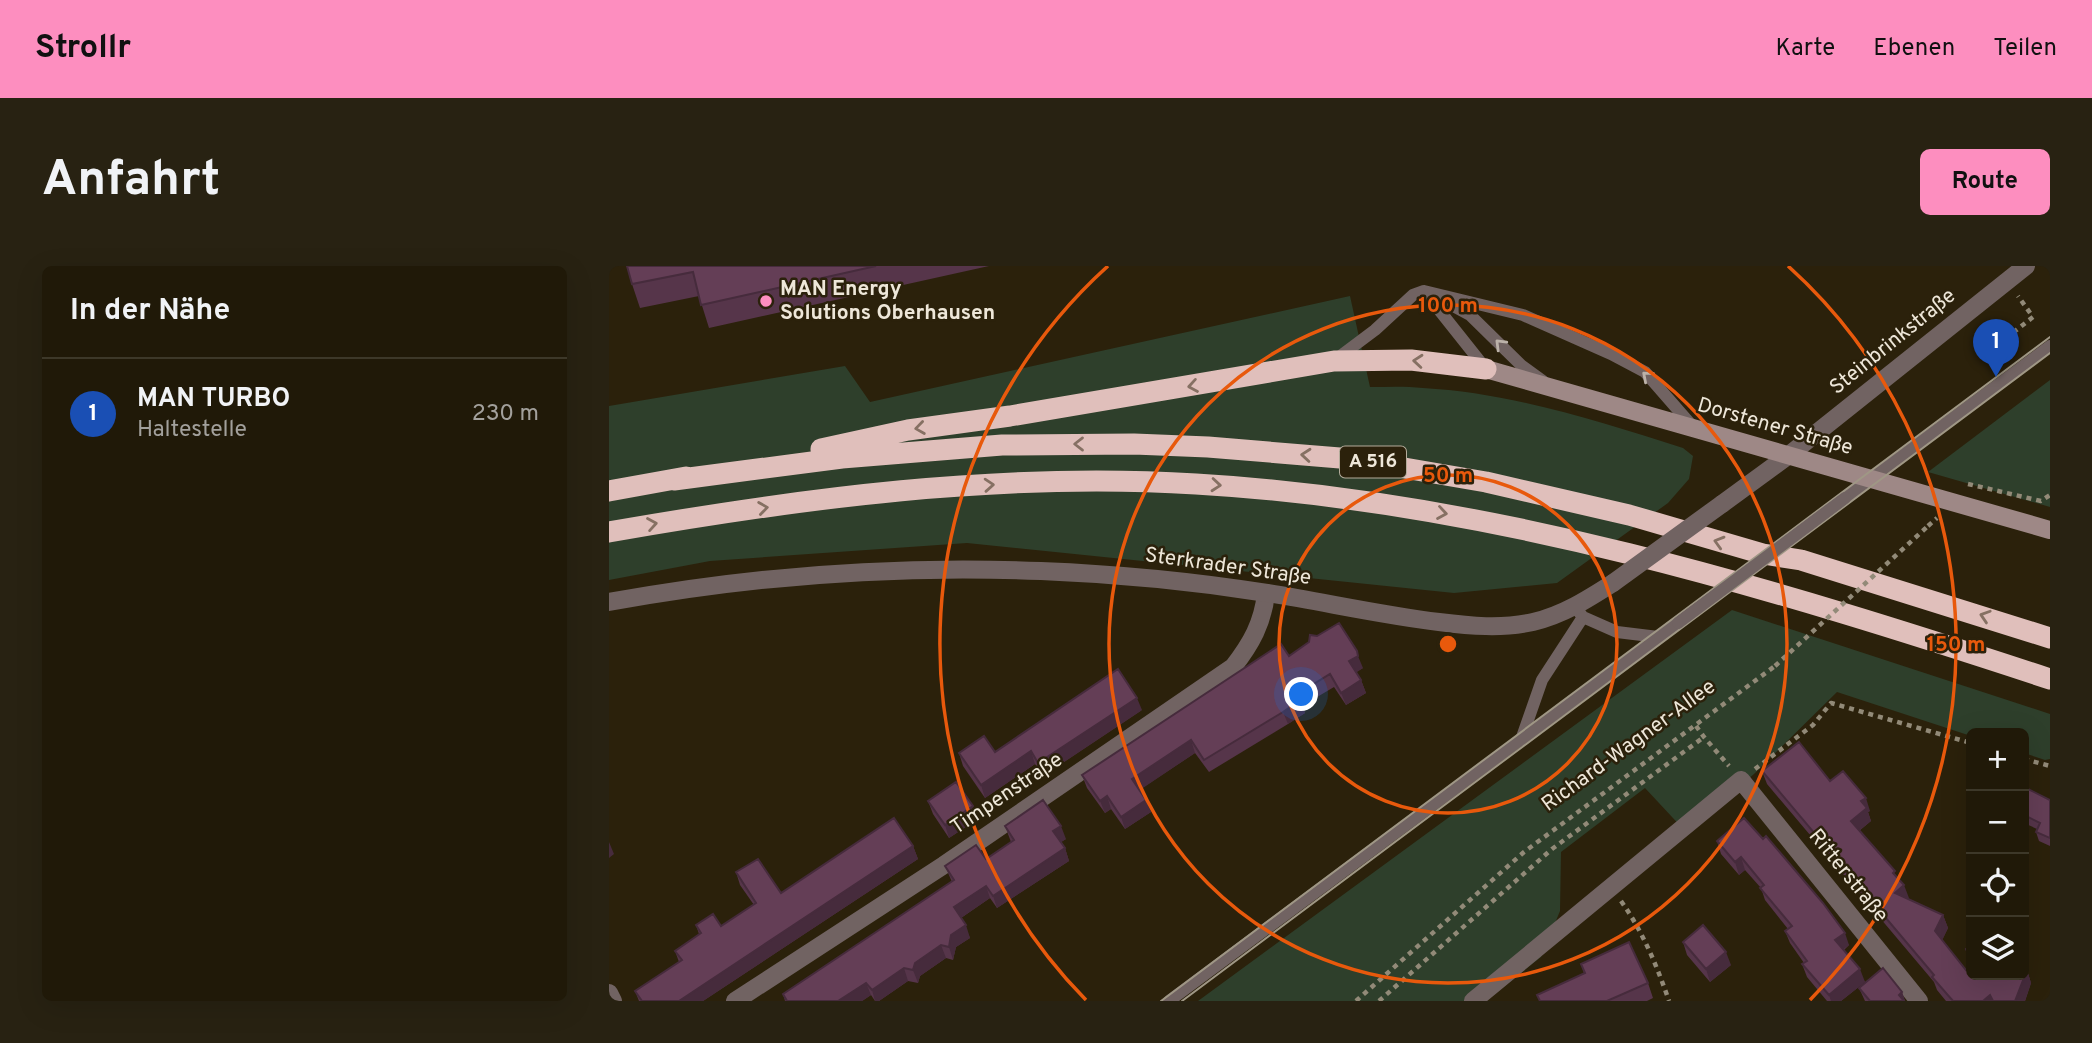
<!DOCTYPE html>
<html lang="de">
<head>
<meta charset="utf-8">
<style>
  body { margin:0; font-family:Overpass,sans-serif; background:#282212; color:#f1f3f6 }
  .controls { position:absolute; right:21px; bottom:21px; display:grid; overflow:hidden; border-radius:10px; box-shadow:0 7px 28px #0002 }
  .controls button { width:63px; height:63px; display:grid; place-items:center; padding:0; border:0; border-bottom:2px solid #3d3829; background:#201908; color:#f1f3f6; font:35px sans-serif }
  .you { position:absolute; left:693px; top:429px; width:24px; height:24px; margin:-18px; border:5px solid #fff; border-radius:50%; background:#1a73e8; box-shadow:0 0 0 10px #1a73e833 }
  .badge { display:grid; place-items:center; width:46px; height:46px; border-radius:50%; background:#fd8ebf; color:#fff; font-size:23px; font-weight:700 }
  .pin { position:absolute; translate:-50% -58px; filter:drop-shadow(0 2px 4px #0008) }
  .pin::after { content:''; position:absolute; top:37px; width:24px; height:21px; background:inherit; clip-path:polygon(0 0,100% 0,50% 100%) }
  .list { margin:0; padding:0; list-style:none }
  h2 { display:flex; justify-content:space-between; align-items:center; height:91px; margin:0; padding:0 28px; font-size:30px }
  h2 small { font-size:23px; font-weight:400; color:#a2a09c }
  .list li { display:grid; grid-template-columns:46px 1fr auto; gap:21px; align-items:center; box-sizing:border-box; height:112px; padding:0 28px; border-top:2px solid #3d3829 }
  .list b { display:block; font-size:26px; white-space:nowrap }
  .list p { margin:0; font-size:23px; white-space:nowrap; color:#a2a09c }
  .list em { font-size:23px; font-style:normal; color:#a2a09c }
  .icon { flex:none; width:38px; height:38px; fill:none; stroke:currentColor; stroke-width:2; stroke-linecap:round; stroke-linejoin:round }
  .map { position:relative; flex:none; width:1441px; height:735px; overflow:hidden; border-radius:10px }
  header { display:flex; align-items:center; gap:42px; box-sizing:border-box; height:98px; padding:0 35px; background:#fd8ebf; color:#111 }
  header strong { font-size:33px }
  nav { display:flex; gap:38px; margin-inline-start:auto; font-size:24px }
  .intro { display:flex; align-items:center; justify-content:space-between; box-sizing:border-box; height:168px; padding:0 42px }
  h1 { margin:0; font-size:49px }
  .button { padding:18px 32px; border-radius:10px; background:#fd8ebf; color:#111; font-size:24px; font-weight:700 }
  main { display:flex; gap:42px; padding:0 42px }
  aside { flex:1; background:#201908; border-radius:10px; box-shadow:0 7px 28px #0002 }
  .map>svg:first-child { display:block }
</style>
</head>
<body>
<header>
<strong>Strollr</strong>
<nav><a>Karte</a><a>Ebenen</a><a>Teilen</a></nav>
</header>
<div class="intro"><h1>Anfahrt</h1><a class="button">Route</a></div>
<main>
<aside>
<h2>In der Nähe<small></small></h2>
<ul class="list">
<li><span class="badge" style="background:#1a4fb4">1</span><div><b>MAN TURBO</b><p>Haltestelle</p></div><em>230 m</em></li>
</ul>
</aside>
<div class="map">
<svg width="1441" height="735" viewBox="0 0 1441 735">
  <rect width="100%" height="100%" fill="#2b210b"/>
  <path fill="#2e3f2b" d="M741 30 761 121C778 121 796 120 814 122 903 127 990 155 1074 182L1084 190 1080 213 1059 237 948 317 845 327 358 277 101 295 0 314V140L236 100 261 136Z
    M1441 114V241L1319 206Z
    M1123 344 1441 448V493L1436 494 1415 487V467H1362V470L1228 426 1145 508 1077 566 1036 522 952 586 951 645 932 691 877 735H589Z"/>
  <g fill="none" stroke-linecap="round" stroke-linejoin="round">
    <path stroke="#928a78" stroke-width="4.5" stroke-dasharray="5 5" stroke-linecap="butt" d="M1401 81 1396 73 1424 51 1409 30
      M1359 218 1432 235 1441 229
      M1319 260 1328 252
      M1087 460 1095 471 1120 500
      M1415 493 1441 500
      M1146 503 1204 459 1222 437 1362 477
      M1012 635C1034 666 1048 700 1060 735
      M747 735 915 586 1166 400
      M770 735 943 583 1095 471"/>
    <path stroke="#716362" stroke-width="12" d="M815 25 877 103
      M835 35 861 49 912 99 934 115
      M726 94 766 64 804 29 815 25 914 49 1002 88 1036 106 1084 161
      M1236 232 1441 80
      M974 351 1008 366 1049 371
      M912 474 933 414 974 351 966 341
      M560 735 1069 357"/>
    <path stroke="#716362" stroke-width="18" d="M0 727 4 735
      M126 735 335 599 624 401C642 378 654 357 657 327
      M864 735 1132 514 1310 735"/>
    <path stroke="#716362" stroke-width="18" d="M1113 238 1180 189 1417 0
      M0 336C142 310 287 299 432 305 507 308 582 315 658 327 715 336 772 349 830 356 861 360 893 363 924 356 954 349 979 333 1004 317"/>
    <path stroke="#9e8886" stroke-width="18" d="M877 103 1441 264"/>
    <path stroke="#e0bfbb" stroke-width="21" d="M212 183 299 164 401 150 725 95 802 94 877 103
      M65 214 233 192 393 179 525 178 599 181 743 193 877 216 1020 249 1154 288 1192 294 1441 372
      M0 225 77 211
      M0 266C194 232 390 206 587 218 880 235 1164 322 1441 413"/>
    <path stroke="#9f9785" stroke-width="2" d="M552 735 1441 71
      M573 735 1441 87"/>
    <path stroke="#928a78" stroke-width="4.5" stroke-dasharray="5 5" stroke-linecap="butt" d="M1166 400 1319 260"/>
    <path stroke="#716362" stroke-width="12" d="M1069 357 1236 232"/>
    <path stroke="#716362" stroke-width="18" d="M1004 317 1113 238"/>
  </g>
  <path fill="#56354a" d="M18 0H380L100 62 90 30 31 42 23 18Z
    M680 390 754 402 747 406 752 414 757 427 737 439 725 421 693 440 696 447 679 458 600 506 586 487 530 524 542 546 516 563 502 543 496 547 478 522 473 509Z
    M533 444 434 510 426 498 376 532 354 500 350 487 386 486Z
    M1153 505 1221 515 1261 545 1259 546 1262 555 1250 565 1289 612 1299 633 1334 649 1339 662 1333 674 1357 704H1418L1422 717 1416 735H1337L1328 724 1325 716 1158 518Z
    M1415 521 1441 534V580L1430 575 1427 566 1428 563 1415 557Z
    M319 535 369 553 340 572 324 548Z
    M1135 552 1240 679 1235 684 1256 716 1232 735H1218L1198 711 1193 698 1195 697 1181 677 1176 665 1179 663 1156 634 1152 622 1136 604 1130 609 1112 588 1108 575Z
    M396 560 457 573 452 576 456 582 460 595 388 642 381 632 352 652 361 672 347 681 344 694 337 692 311 710 309 717 299 715 270 735H266L262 729 253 735H176L174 728 343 616 336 600 377 593 402 576Z
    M304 580 309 593 94 735H30L26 725 70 696 66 685 90 668 87 659 112 660 145 639 131 619 127 606 172 627Z
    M1074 676 1122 699 1101 716 1078 689Z
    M972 698 1039 717 1044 732 1038 735H930L975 707Z
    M1250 722 1293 726 1296 735H1256Z"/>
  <path fill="#462b3c" d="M749 390 754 402 745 408 740 395Z
    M752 414 757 427 737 439 732 427Z
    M528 432 533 444 434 510 429 497Z
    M691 434 696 447 679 458 674 446Z
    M582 474 586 487 528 526 523 513Z
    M422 485 426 498 376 532 372 519Z
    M498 530 502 543 496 547 491 535Z
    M1257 532 1261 545 1259 546 1262 555 1246 568 1242 555 1252 535Z
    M537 534 542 546 516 563 512 551Z
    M364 540 369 553 340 572 336 559Z
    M452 560 457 573 449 578 444 565Z
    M0 576 5 588 0 592Z
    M304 580 309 593 94 735H70Z
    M456 582 460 595 388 642 384 630Z
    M1132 591 1136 604 1130 609 1126 596Z
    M1295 619 1300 632 1291 640 1286 627Z
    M377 620 381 632 349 654 345 641Z
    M1334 649 1339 662 1331 679 1326 665Z
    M357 659 361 672 347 681 344 694 340 681 342 669Z
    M1236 667 1240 679 1231 686 1226 674Z
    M332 679 337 692 311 710 309 717 304 704 306 697Z
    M1117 686 1122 699 1101 716 1097 703Z
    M295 702 299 715 270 735H266L263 724Z
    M1251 703 1256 716 1232 735H1222L1220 729Z
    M1418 704 1422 717 1416 735H1406Z
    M257 717 262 729 253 735H229Z
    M1293 726 1296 735H1292L1290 729Z
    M1381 729 1383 735H1374Z"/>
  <path fill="#643e56" stroke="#462b3c" stroke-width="2" d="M18 0H267L92 39 84 6 23 18Z
    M730 357 748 385 749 390 740 395 752 414 732 427 721 408 687 429 691 434 674 446 595 494 582 474 523 513 537 534 512 551 498 530 491 535 473 509 672 378 680 390 700 376 701 369 708 370Z
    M509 403 528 432 429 497 422 485 372 519 350 487 375 470 386 486Z
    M1190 476 1221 515 1234 505 1257 532 1252 535 1258 542 1242 555 1286 605 1284 607 1295 619 1286 627 1334 649 1326 665 1357 704 1362 700V709H1415V703L1418 704 1406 735H1384L1381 729 1374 735H1344L1323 711 1325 709 1153 505Z
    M347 516 364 540 336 559 319 535Z
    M1415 521 1441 534V572L1427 566 1431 557 1415 549Z
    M434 534 452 560 444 565 456 582 384 630 377 620 345 641 357 659 342 669 340 681 332 679 306 697 304 704 295 702 263 724 257 717 229 735H178L174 728 345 614 336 600 367 579 377 593 405 574 396 560Z
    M285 552 304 580 70 735H33L26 725 73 694 66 685 92 667 87 659 104 648 112 660 147 637 127 606 149 593 172 627Z
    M1135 552 1154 573 1157 570 1214 637 1236 667 1226 674 1251 703 1220 729 1193 698 1198 695 1176 665 1183 660 1151 622 1155 619 1132 591 1126 596 1108 575Z
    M1094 659 1117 686 1097 703 1074 676Z
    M1020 676 1039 717 998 735H931L928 729 976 707 972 698Z
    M1362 679V693L1357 683Z
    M1274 702 1293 726 1290 729 1295 735H1261L1250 722Z"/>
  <defs><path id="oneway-chevron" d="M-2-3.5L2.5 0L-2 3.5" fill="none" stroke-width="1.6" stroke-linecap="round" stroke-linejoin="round" transform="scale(1.75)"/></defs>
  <g stroke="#bcb2a9">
    <use href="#oneway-chevron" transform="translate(891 78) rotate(-135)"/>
    <use href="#oneway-chevron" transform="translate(1038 110) rotate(-139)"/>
  </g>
  <g stroke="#867063">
    <use href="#oneway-chevron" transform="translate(809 95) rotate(-175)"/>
    <use href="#oneway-chevron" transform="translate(584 120) rotate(170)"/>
    <use href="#oneway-chevron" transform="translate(311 162) rotate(172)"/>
    <use href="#oneway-chevron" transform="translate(470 178) rotate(-180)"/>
    <use href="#oneway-chevron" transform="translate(697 189) rotate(-175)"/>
    <use href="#oneway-chevron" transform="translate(380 219) rotate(-4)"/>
    <use href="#oneway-chevron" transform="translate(607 219) rotate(5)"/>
    <use href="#oneway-chevron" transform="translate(154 242) rotate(-8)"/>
    <use href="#oneway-chevron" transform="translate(833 247) rotate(9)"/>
    <use href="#oneway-chevron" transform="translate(43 258) rotate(-10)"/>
    <use href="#oneway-chevron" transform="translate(1110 276) rotate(-164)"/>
    <use href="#oneway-chevron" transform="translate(1376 350) rotate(-162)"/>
  </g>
  <g fill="none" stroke="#e8590c" stroke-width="3.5">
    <circle cx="839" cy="378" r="169"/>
    <circle cx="839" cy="378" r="339"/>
    <path d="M477 734A508 508 0 0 1 499 0M1179 0A508 508 0 0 1 1201 734"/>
  </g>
  <circle fill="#fd8ebf" stroke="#2b210b" stroke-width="2.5" cx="157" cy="35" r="7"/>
  <g text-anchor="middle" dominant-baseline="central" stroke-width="5" stroke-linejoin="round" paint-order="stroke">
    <rect fill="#2b210b" stroke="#b4ac9b" stroke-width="2" x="731" y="180.5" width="66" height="31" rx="5"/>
    <g font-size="19" font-weight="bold" fill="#eee7d9">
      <text x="764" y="196">A 516</text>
    </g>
    <g font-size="21" font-weight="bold" fill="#eee7d9" stroke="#2b210b" text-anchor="start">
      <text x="171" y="23">MAN Energy<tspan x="171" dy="24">Solutions Oberhausen</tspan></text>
    </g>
    <g font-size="21" fill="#eee7d9" stroke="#2b210b">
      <text transform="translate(1284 76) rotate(-39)">Steinbrinkstraße</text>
      <text transform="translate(1166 161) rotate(16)">Dorstener Straße</text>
      <text transform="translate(619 301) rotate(8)">Sterkrader Straße</text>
      <text transform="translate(1020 480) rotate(-36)">Richard-Wagner-Allee</text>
      <text transform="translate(398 528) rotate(-34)">Timpenstraße</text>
      <text transform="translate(1239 610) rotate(51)">Ritterstraße</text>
    </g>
  </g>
  <circle cx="839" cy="378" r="10" fill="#e8590c" stroke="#2b210b" stroke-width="3.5"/>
  <g font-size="21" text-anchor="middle" font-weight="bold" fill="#e8590c" stroke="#2b210b" stroke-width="5" stroke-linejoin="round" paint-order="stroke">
    <text x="839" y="46">100 m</text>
    <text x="839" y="216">50 m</text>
    <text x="1347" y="385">150 m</text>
  </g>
</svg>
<div class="controls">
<button>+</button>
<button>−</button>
<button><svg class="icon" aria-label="locate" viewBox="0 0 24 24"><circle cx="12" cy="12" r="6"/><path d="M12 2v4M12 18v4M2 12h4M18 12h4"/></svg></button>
<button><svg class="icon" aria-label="layers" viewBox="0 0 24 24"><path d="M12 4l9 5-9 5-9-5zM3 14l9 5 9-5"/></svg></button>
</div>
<div class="you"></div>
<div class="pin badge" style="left:1387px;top:111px;background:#1a4fb4">1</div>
</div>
</main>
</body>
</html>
